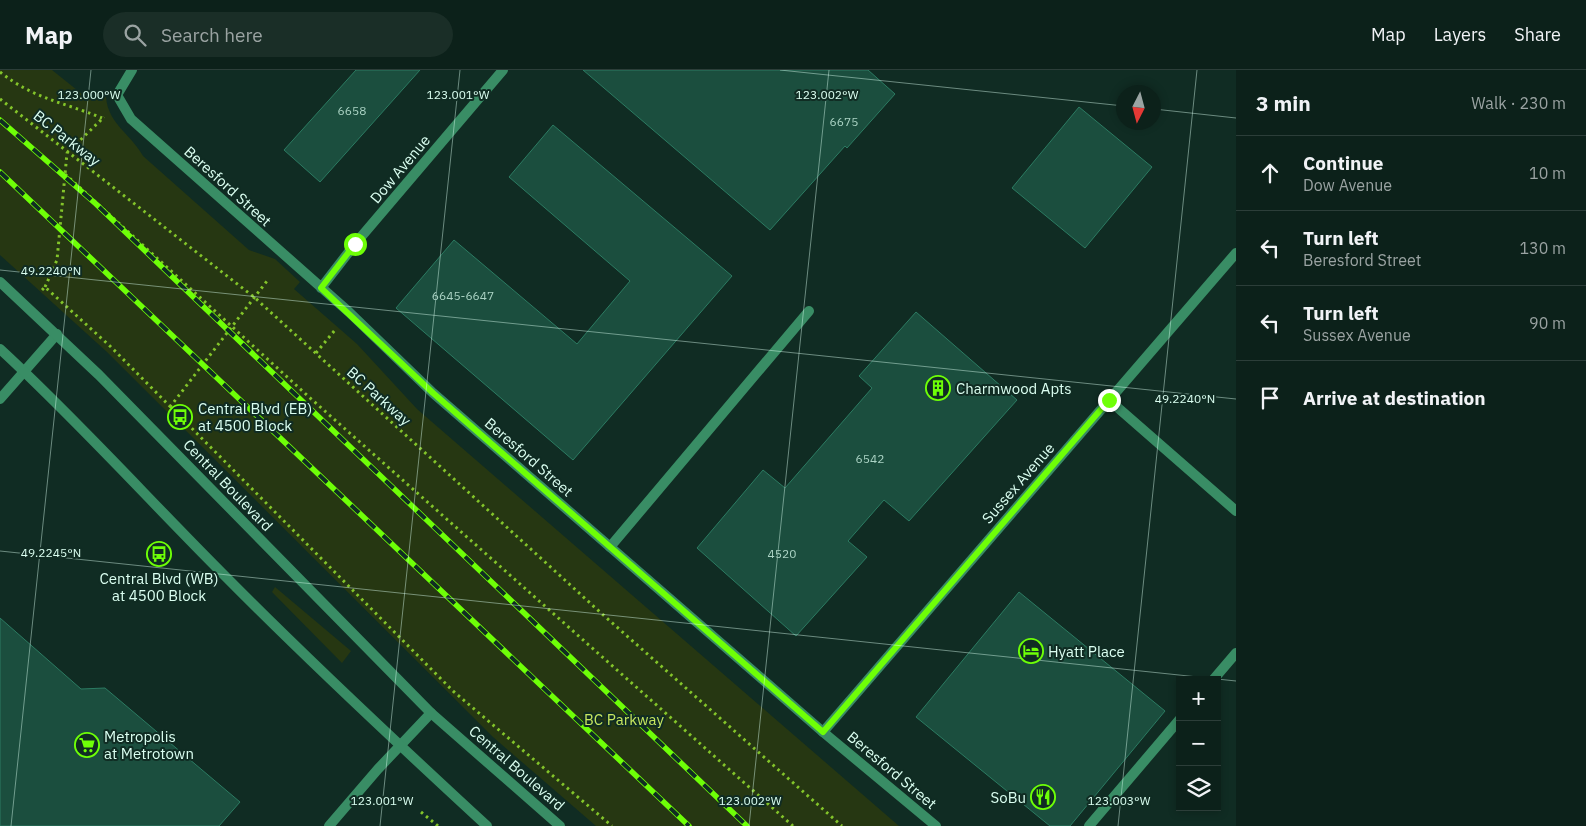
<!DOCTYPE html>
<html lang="en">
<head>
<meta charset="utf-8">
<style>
  body { margin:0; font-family:"IBM Plex Sans",sans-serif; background:#1a2e27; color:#f1f3f6 }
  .controls { position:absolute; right:15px; bottom:15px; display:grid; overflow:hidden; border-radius:0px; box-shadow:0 2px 8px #0003 }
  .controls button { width:45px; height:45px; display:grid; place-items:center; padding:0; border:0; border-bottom:1px solid #2c3e39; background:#0c211a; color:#f1f3f6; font:25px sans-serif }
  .compass { position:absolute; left:1116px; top:15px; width:45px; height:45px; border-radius:50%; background:#0c211a; box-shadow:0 2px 8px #0003; rotate:186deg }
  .stop { position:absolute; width:15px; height:15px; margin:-11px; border:4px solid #6eff07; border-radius:50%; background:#fff }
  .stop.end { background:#6eff07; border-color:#fff; box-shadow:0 1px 5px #0008 }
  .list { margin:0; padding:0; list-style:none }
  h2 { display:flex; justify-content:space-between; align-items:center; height:65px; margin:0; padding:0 20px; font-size:21px }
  h2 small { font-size:16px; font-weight:400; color:#9aa3a2 }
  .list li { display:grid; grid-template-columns:32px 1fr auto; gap:15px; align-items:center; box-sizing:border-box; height:75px; padding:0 20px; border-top:1px solid #2c3e39 }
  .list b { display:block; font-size:19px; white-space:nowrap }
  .list p { margin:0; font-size:16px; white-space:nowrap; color:#9aa3a2 }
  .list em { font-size:16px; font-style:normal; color:#9aa3a2 }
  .icon { flex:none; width:28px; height:28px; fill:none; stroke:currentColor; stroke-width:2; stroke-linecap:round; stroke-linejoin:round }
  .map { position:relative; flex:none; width:1236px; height:756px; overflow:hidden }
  header { display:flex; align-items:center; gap:30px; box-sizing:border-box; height:70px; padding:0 25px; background:#0c211a; border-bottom:1px solid #2c3e39 }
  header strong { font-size:24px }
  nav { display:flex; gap:28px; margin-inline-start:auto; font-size:18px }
  .search { width:350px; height:45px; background:#1a2e27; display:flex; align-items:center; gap:12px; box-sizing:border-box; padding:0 18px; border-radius:28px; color:#9aa3a2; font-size:19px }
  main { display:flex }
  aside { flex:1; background:#0c211a }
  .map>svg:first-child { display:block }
</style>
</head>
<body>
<header>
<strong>Map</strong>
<div class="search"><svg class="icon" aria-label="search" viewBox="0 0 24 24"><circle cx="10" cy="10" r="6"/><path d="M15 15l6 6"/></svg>Search here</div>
<nav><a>Map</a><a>Layers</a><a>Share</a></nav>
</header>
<main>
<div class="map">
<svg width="1236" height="756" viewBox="0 0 1236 756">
  <rect width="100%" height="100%" fill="#102c23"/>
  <path fill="#263712" d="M0 0H52L87 28 106 27C108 54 131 64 143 86L249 180 275 189 300 212 294 219 357 274 417 339 899 756H596L493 667 107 282 0 185Z
    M275 517 351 581 342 593 272 522Z"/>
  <path fill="#1b4e3e" stroke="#2c7b62" d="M356 0H420L320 112 284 80Z
    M583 0H868L895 24 847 78 845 76 770 160Z
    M1079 37 1152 97 1085 178 1012 118Z
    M553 55 732 206 573 390 396 238 454 170 577 274 630 211 509 107Z
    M916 242 1017 330 909 451 884 430 848 471 867 487 796 566 697 478 763 400 785 418 872 318 859 306Z
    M1019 522 1165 641 1070 756H1050L916 647Z
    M0 548 81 619 105 618 240 732 219 756H0Z"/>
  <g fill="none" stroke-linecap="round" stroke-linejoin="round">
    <path stroke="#83c42a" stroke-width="3" stroke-dasharray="2.5 4" stroke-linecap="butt" d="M0 2C34 29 63 32 102 48
      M0 29 254 227 601 543 842 756
      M65 104 309 327 793 756
      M45 217 57 190 67 83 104 47
      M42 220 45 217 111 277 453 621 612 756
      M316 283 335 260
      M170 337 267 211
      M421 742 438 756"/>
    <path stroke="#398d65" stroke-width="10" d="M117 25 132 0
      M0 329 57 264
      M1109 330 1236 441
      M610 477 809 241
      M1213 610 1236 583
      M329 756 378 699 431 643
      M1089 756 1180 649"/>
    <path stroke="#398d65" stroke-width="10" d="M117 25 131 49 349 242 433 323 823 662
      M321 218 355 174 503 0"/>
    <path stroke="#398d65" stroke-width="10" d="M0 212 99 305 431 643 560 756
      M0 279C78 351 149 430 224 505 309 591 398 674 487 756
      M936 756 823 662 1236 183"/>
    <defs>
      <path id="rail" d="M0 50 96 134 747 756
        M0 102 689 756"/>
    </defs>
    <use href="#rail" stroke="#6eff07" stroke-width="5.5"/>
    <use href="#rail" stroke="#102c23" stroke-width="4" stroke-dasharray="11" stroke-linecap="butt"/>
  </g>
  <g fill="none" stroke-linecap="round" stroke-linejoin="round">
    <path stroke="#6eff07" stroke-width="6" d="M355 174 321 218 433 323 823 662 1109 330"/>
  </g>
  <path fill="none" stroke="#dbfff1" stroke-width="1" stroke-opacity="0.45" d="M780 0 1124 36M1154 39 1236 48M0 200 1236 329M0 481 1236 611M11 756 91 0M380 756 460 0M749 756 829 0M1118 756 1197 0"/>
  <defs>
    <symbol id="building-ring" viewBox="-11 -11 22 22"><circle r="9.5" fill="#102c23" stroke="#6eff07" stroke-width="1.5"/><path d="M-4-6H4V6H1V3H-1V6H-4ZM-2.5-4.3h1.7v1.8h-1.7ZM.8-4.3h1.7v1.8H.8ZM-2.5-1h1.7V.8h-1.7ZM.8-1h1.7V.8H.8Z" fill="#6eff07"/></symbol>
    <symbol id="bus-ring" viewBox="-11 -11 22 22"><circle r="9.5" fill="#102c23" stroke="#6eff07" stroke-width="1.5"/><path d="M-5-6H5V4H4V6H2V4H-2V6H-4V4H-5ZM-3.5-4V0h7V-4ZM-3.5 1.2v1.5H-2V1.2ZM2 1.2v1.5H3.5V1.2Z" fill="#6eff07"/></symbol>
    <symbol id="hotel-ring" viewBox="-11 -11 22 22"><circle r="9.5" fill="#102c23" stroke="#6eff07" stroke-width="1.5"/><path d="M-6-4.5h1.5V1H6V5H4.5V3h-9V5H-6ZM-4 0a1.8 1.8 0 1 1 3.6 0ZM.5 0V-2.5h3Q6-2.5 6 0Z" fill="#6eff07"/></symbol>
    <symbol id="supermarket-ring" viewBox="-11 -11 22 22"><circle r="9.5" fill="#102c23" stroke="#6eff07" stroke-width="1.5"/><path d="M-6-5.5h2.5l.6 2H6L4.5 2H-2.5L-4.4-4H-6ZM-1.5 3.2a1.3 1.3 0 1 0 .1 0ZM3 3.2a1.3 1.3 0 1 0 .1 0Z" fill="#6eff07"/></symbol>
    <symbol id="restaurant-ring" viewBox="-11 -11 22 22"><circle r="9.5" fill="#102c23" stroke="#6eff07" stroke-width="1.5"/><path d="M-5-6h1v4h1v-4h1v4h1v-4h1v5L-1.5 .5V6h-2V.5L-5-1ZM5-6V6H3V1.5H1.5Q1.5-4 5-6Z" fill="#6eff07"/></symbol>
  </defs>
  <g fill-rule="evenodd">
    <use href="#building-ring" x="924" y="304" width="28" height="28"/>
    <use href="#bus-ring" x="166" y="333" width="28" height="28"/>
    <use href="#bus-ring" x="145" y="470" width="28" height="28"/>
    <use href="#hotel-ring" x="1017" y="567" width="28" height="28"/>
    <use href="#supermarket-ring" x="73" y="661" width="28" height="28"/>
    <use href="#restaurant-ring" x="1029" y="713" width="28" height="28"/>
  </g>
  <g text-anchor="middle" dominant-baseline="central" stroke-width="4" stroke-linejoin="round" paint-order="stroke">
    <g font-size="12" fill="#abd3c4">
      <text x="352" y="40">6658</text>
      <text x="844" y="51">6675</text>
      <text x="463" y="225">6645-6647</text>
      <text x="870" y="388">6542</text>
      <text x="782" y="483">4520</text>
    </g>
    <g font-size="15" fill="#dbfff1" stroke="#102c23">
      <text transform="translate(67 68) rotate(38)">BC Parkway</text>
      <text transform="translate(400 99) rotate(-50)">Dow Avenue</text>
      <text transform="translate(228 116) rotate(42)">Beresford Street</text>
      <text transform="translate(379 326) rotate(42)">BC Parkway</text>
      <text transform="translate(529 387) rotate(41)">Beresford Street</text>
      <text transform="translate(1018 413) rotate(-49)">Sussex Avenue</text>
      <text transform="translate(228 415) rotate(46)">Central Boulevard</text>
      <text transform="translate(517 698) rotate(41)">Central Boulevard</text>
      <text transform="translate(892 700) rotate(40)">Beresford Street</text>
    </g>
    <g font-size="15" fill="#dbfff1" stroke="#102c23" text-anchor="start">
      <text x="956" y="318">Charmwood Apts</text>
      <text x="198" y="338">Central Blvd (EB)<tspan x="198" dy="17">at 4500 Block</tspan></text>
      <text x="159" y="508" text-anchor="middle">Central Blvd (WB)<tspan x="159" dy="17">at 4500 Block</tspan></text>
      <text x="1048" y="581">Hyatt Place</text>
      <text x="104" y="666">Metropolis<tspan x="104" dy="17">at Metrotown</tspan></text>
      <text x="1026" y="727" text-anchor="end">SoBu</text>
    </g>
    <g font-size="15" fill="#c7e75f" stroke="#102c23">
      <text x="624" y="649">BC Parkway</text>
    </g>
  </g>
  <g font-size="12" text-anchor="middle" fill="#dbfff1" stroke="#102c23" stroke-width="4" stroke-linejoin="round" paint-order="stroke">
    <text x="89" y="29">123.000°W</text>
    <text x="458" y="29">123.001°W</text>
    <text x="827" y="29">123.002°W</text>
    <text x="51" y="205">49.2240°N</text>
    <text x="1185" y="333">49.2240°N</text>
    <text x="51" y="487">49.2245°N</text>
    <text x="382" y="735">123.001°W</text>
    <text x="750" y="735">123.002°W</text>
    <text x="1119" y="735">123.003°W</text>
  </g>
</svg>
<div class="controls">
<button>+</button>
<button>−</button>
<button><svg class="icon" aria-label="layers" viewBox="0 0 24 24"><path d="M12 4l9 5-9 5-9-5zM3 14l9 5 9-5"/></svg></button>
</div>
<svg class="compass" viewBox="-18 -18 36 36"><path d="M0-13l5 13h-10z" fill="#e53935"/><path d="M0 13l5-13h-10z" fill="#9aa3a2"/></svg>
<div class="stop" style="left:355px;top:174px"></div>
<div class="stop end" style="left:1109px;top:330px"></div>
</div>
<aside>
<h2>3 min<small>Walk · 230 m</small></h2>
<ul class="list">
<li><svg class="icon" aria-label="ahead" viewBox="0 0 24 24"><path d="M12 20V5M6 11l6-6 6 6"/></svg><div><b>Continue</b><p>Dow Avenue</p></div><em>10 m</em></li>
<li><svg class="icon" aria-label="left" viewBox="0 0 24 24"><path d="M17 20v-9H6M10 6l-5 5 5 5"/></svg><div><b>Turn left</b><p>Beresford Street</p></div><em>130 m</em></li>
<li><svg class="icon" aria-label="left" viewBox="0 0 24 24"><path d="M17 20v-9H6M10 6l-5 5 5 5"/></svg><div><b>Turn left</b><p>Sussex Avenue</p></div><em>90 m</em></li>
<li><svg class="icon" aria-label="arrive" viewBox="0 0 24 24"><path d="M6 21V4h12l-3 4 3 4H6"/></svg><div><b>Arrive at destination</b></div></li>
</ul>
</aside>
</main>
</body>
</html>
